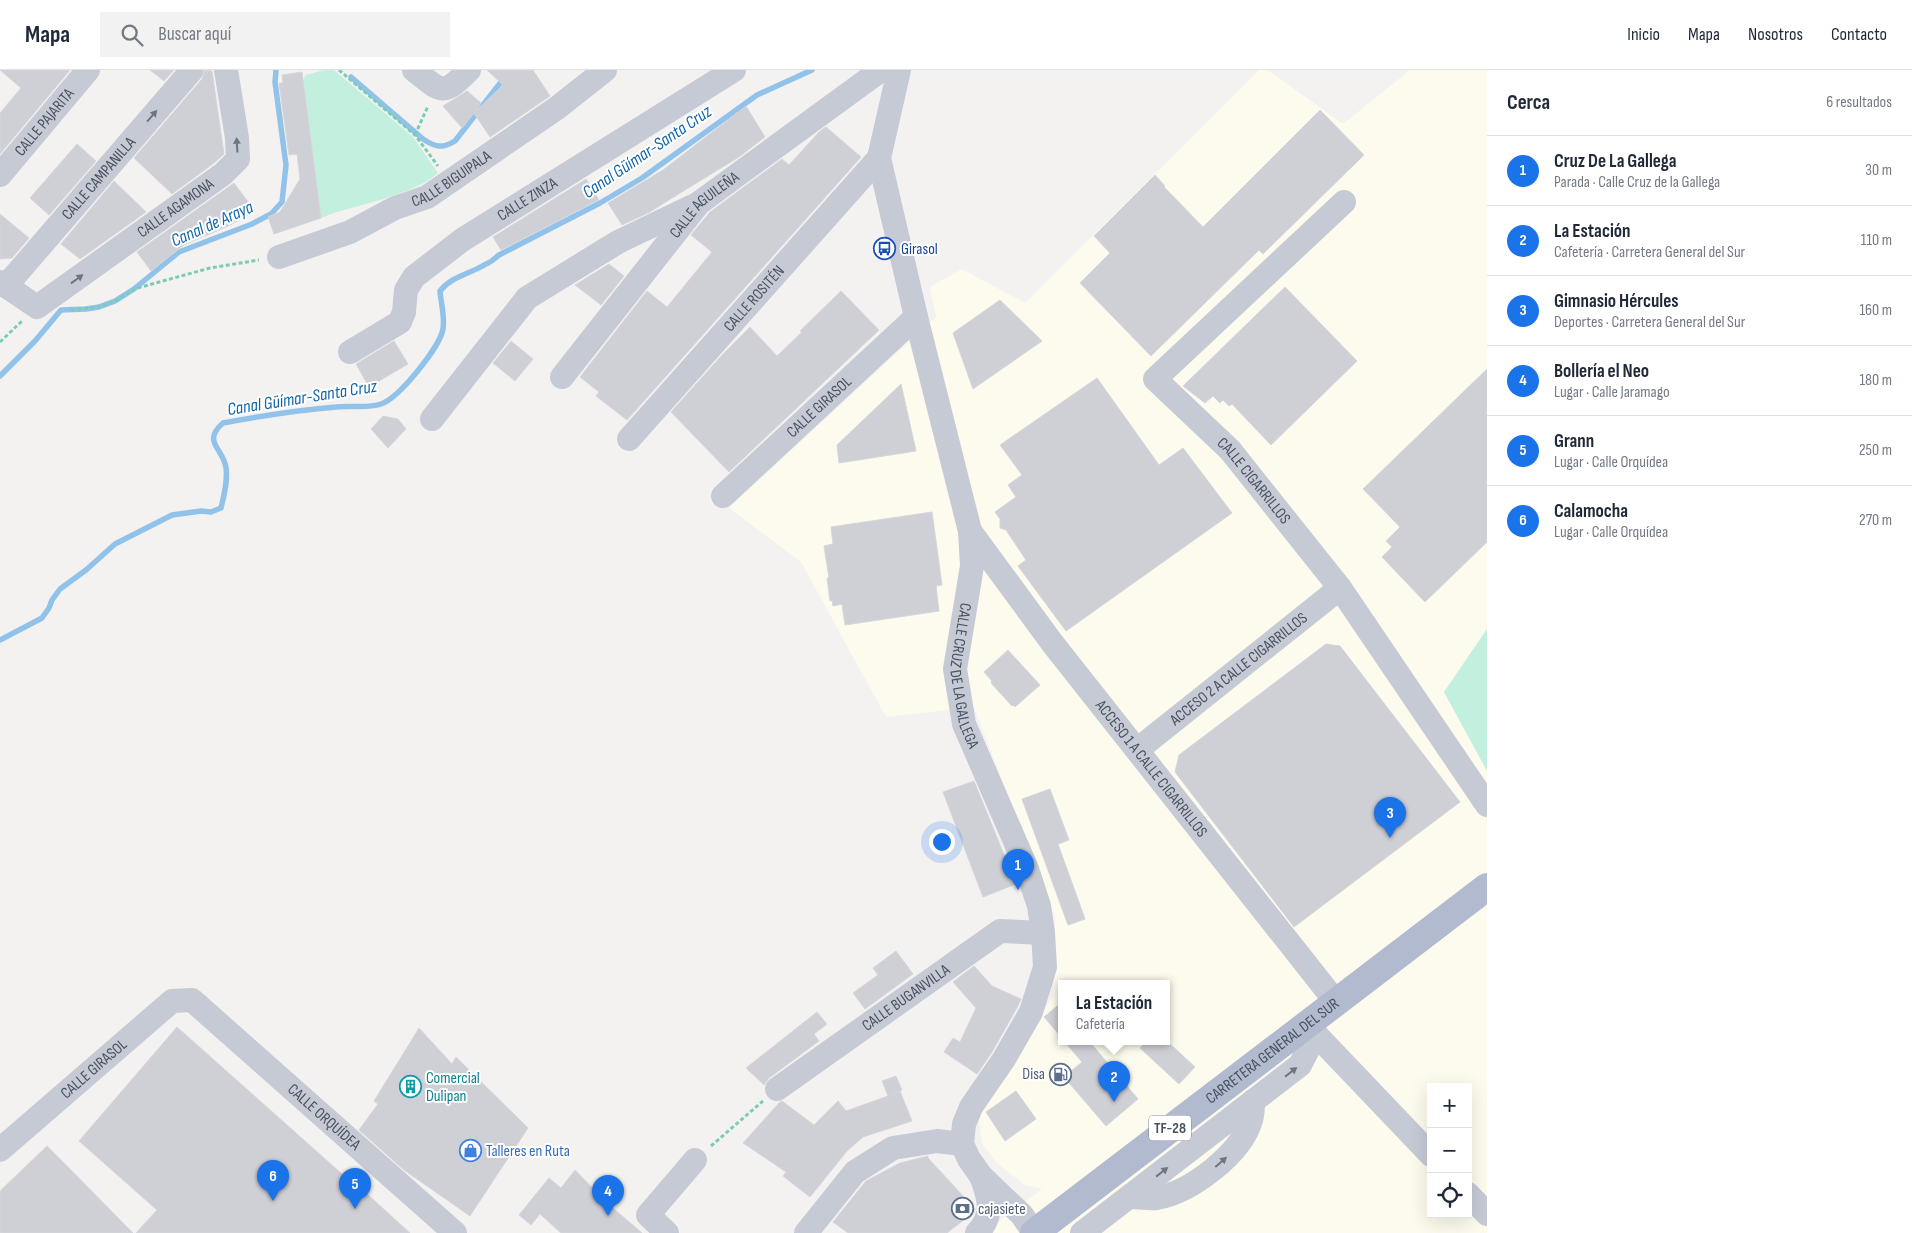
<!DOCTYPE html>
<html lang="es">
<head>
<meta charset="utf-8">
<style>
  body { margin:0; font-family:"Sofia Sans Condensed",sans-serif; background:#f2f2f3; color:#1f2937 }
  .controls { position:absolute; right:15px; bottom:15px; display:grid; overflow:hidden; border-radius:0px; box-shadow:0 5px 20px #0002 }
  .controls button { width:45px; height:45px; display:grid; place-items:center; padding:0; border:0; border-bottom:1px solid #e0e1e3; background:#fff; color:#1f2937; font:25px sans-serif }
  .you { position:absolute; left:941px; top:771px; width:18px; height:18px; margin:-12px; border:4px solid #fff; border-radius:50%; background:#1a73e8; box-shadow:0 0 0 8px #1a73e833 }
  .badge { display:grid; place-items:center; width:32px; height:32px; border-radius:50%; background:#1a73e8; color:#fff; font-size:16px; font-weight:700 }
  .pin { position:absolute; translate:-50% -41px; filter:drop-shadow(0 1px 2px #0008) }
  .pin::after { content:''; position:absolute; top:26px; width:18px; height:15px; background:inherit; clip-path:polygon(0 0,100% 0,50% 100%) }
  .popup { position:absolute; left:1058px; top:910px; width:112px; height:65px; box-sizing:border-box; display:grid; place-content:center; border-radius:0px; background:#fff; filter:drop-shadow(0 1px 4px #0005); font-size:16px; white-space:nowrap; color:#747a83 }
  .popup b { font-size:19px; color:#1f2937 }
  .popup::after { content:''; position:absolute; left:50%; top:100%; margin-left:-10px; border:10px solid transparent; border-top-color:#fff }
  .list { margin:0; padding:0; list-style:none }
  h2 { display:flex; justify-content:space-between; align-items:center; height:65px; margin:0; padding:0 20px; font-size:21px }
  h2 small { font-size:16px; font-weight:400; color:#747a83 }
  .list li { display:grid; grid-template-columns:32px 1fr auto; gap:15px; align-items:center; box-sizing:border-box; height:70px; padding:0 20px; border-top:1px solid #e0e1e3 }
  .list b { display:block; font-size:19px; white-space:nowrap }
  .list p { margin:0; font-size:16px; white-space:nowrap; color:#747a83 }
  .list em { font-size:16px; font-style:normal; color:#747a83 }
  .icon { flex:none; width:28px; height:28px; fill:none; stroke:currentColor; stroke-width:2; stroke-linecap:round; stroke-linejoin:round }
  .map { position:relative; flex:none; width:1487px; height:1163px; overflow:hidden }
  header { display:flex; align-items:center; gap:30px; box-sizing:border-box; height:70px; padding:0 25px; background:#fff; border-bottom:1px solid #e0e1e3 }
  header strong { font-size:24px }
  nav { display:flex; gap:28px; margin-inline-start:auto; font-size:18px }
  .search { width:350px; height:45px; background:#f2f2f3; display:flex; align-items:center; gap:12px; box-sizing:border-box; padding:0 18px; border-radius:0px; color:#747a83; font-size:19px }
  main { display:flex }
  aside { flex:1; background:#fff }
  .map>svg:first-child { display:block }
</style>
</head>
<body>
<header>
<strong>Mapa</strong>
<div class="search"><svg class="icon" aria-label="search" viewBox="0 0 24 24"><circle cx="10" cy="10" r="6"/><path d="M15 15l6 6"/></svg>Buscar aquí</div>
<nav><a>Inicio</a><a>Mapa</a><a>Nosotros</a><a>Contacto</a></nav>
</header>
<main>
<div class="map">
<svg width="1487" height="1163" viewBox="0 0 1487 1163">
  <rect width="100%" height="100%" fill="#f4f2f1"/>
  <path fill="#fcfbed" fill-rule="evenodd" d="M1259 0H1268L1343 54 1410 0H1487V559L1444 622 1487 701V1163H984L1042 1119 1025 1115 997 1093 982 1073 979 1052 985 1034 1053 926 1055 846 974 637 886 647 801 492 729 438 936 247 930 217 962 199 1025 233ZM1062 913H1166V971H1062ZM1431 1017H1468V1144H1431Z"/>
  <path fill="#c2efde" d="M324 0H334L413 67 438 103C415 124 362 134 331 144L321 148 303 10 306 5Z
    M1487 559V701L1444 622Z"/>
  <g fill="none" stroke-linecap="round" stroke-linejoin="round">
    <path stroke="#91c2ea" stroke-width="5.5" d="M351 7 423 69C435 77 442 79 455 71L501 12 516 0
      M0 306 35 271 61 240 86 239 99 237 115 231 134 219 179 182 252 154 271 144 282 132 286 95 275 12 276 0
      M0 570 42 548 49 538 52 530 60 519 86 500 115 474 172 445 201 441 211 442 221 438C224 425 228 411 226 398 224 379 201 372 223 353 261 346 298 340 336 337 351 335 367 339 381 334 399 328 440 277 443 259 445 246 441 234 440 221 452 206 470 204 486 194 491 192 495 188 499 185L600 133 642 108 757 25 812 0"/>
  </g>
  <path fill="#ced0d6" stroke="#d6d6dc" d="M0 0H70L0 84V43L21 18Z
    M150 0H174L164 11Z
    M205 0 212 1 224 84 214 93 172 124 134 88 202 9Z
    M487 0H533L550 26 490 67 474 43 462 58 443 36 467 21 481 33 476 41 503 15Z
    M302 2 321 148 274 164 268 147 280 142 300 109 297 84 289 85 279 13H283L282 5Z
    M746 36 765 67 739 87 672 128 650 142 622 155 608 133 663 100Z
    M1320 40 1364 85 1263 184 1259 180 1151 286 1080 213 1110 183 1094 166 1155 105 1165 116 1164 117 1203 157Z
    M826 57 861 87 627 350 596 326 599 322 580 307 647 221 667 237 712 182 691 165 710 142 782 89 789 95 819 62Z
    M77 74 96 91 49 145 30 128Z
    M586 109 599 130 501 180 493 167Z
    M114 111 146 142 80 189 61 174Z
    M234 113 255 141 228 156 184 175 151 201 137 182Z
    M0 144 29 168 12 188 0 189Z
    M609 194 624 206 601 235 575 215Z
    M1285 217 1357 291 1271 375 1232 334 1229 336 1223 330 1220 333 1213 326 1205 333 1183 316Z
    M841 221 879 260 729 402 671 342 723 284 750 257 777 286 802 262 800 261Z
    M1000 230 1042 271 973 319 953 263Z
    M394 271 408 294 369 317 356 294Z
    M511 271 533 289 515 311 493 293Z
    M1487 299V472L1425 532 1382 487 1392 477 1386 471 1400 457 1363 419Z
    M1097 308 1159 395 1183 378 1232 443 1066 561 1018 496 1026 490 1006 460 1000 458V449L995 442 1016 427 1008 415 1022 405 1000 375Z
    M901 314 916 381 839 393 837 375Z
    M383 346 398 349 406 359 388 378 371 359Z
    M932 442 942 515 936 516 939 541 845 555 842 534 833 536 832 530 830 531 827 508H829L824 476 833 474 831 457Z
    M1326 574 1340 576 1460 732 1294 857 1175 702 1179 685Z
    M1008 580 1040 615 1015 637 1013 635 1012 636 991 613 992 611 984 602Z
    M974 711 1016 814 983 827 943 722Z
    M1050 719 1069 770 1058 774 1085 849 1068 855 1022 729Z
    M896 881 913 904 865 939 853 923 878 905 873 898Z
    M974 896 992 916 1021 929 1018 936 992 982 977 1004 944 982 953 968 960 972 976 938 953 912Z
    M1062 932V968L1044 947Z
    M817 942 827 954 814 964 819 971 769 1008 764 1015 746 998Z
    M177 957 351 1112 353 1111 410 1163H136L157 1140 79 1071Z
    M419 958 452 994 456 987 528 1058 470 1146 404 1100 359 1060 378 1034 374 1031Z
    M1064 971H1089L1138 1029 1106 1056 1064 1007 1082 992Z
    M1148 971H1167L1195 997 1179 1014 1140 978Z
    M896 1006 902 1020 891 1025 900 1021 912 1051 863 1067 847 1081 810 1127 783 1106 786 1102 743 1073 779 1033 782 1031 814 1055 838 1031 846 1041 888 1026 882 1011Z
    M1016 1021 1036 1049 1005 1071 986 1042Z
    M47 1076 67 1096 133 1163H0V1121Z
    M928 1086V1088L975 1139 974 1142 947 1163H848L833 1152 866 1111 900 1093Z
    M575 1100 606 1132 642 1163H561L540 1144 531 1155 519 1145 549 1108 561 1118Z"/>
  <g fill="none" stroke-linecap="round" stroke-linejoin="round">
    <path stroke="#7bccb7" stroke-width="3" stroke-dasharray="4 2.5" stroke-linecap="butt" d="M339 0 415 65 438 96
      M415 65 428 36
      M71 240 99 237 115 231 134 219 210 198 259 190
      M0 272 22 251
      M711 1076 763 1031"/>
    <g stroke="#c6cad5" stroke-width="24">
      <path d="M414 0C442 22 442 27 469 0"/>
      <path id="s1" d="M899 0 879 88 916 247 970 461 972 496 955 599 964 654 1027 799 1039 836 1043 863 1045 897 1031 942 1004 989 971 1037 964 1054 962 1074 969 1089 981 1106 1022 1145 1034 1163"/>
      <path id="s2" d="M0 105 88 0"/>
      <path id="s3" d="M1344 132 1155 309 1230 380 1340 518 1487 735"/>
      <path id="s4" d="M279 187 350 162 395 138 427 127 557 38 605 0"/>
      <path id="s5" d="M0 212 37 237 223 104 238 89 237 68 226 0"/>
      <path id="s6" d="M6 216 192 0"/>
      <path id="s7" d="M350 282 400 252 404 242 406 220 414 207 462 170 734 0"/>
      <path id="s8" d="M562 307 699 133 881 0"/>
      <path d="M432 349 527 228 618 172 693 136"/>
      <path id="s9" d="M629 369 879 88"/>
      <path id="s10" d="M723 426 916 247"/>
      <path id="s11" d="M970 461 1053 574 1336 932"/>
      <path id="s12" d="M1137 680 1340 518"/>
      <path d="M1306 954 1431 1085"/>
      <path id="s13" d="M777 1019 1000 861 1043 863"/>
      <path id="s14" d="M0 1080 172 931 192 930 455 1163"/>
      <path d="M1468 1124 1487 1144"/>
      <path d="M1130 1127C1138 1127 1148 1129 1157 1128 1191 1122 1241 1084 1251 1050 1253 1044 1253 1037 1253 1031"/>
      <path d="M667 1163 648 1145 695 1090"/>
      <path d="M806 1163 855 1102 893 1078 937 1071 962 1074"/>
      <path d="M977 1163C995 1145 989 1127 981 1106"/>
      <path d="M1082 1163 1300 995 1316 964"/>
    </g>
    <path stroke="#b2bacf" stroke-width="28" id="s15" d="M1034 1163 1487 817"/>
  </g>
  <defs><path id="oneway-solid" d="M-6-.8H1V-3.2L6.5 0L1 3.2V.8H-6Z" transform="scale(1.25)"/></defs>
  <g fill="#6e7582">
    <use href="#oneway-solid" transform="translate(152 46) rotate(-49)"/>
    <use href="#oneway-solid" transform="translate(237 75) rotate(-93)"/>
    <use href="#oneway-solid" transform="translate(77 209) rotate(-36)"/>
    <use href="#oneway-solid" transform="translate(1291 1002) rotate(-38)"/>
    <use href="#oneway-solid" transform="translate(1221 1092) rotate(-41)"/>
    <use href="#oneway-solid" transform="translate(1162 1102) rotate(-38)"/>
  </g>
  <defs>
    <symbol id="bus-ring" viewBox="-11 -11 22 22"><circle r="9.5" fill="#fff" stroke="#1a4fb4" stroke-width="1.5"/><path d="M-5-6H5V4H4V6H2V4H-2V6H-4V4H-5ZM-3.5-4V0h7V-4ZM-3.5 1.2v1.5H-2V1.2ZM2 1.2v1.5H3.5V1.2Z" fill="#1a4fb4"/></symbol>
    <symbol id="fuel-ring" viewBox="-11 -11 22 22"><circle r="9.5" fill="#fff" stroke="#5c6f8a" stroke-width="1.5"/><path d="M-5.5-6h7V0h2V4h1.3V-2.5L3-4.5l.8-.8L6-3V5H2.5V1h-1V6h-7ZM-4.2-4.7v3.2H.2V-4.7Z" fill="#5c6f8a"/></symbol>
    <symbol id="building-ring" viewBox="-11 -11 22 22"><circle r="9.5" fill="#fff" stroke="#0f9aa8" stroke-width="1.5"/><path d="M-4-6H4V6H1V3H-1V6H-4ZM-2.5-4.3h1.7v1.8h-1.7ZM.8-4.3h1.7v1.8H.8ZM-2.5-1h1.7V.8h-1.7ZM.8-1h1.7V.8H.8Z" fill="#0f9aa8"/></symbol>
    <symbol id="shop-ring" viewBox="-11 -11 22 22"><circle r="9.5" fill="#fff" stroke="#3f7fe0" stroke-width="1.5"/><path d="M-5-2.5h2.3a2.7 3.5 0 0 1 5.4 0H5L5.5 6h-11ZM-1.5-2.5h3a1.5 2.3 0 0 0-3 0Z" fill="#3f7fe0"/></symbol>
    <symbol id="bank-ring" viewBox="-11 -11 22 22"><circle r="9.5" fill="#fff" stroke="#5c6f8a" stroke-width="1.5"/><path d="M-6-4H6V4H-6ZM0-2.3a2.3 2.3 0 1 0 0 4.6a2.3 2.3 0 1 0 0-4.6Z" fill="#5c6f8a"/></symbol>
  </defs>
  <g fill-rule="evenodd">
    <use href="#bus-ring" x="872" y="166" width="25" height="25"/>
    <use href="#fuel-ring" x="1048" y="992" width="25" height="25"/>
    <use href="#building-ring" x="398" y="1004" width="25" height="25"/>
    <use href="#shop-ring" x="458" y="1068" width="25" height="25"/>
    <use href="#bank-ring" x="950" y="1126" width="25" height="25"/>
  </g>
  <g text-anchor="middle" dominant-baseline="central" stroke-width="4" stroke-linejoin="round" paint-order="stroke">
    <rect fill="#fff" stroke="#80848f" stroke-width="1" x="1149" y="1045.5" width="42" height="25" rx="4"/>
    <g font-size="15" font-weight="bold" fill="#49505f">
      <text x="1170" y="1058">TF-28</text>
    </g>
    <g font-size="16" fill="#49505f" stroke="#fff">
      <text stroke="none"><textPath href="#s2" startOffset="69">CALLE PAJARITA</textPath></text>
      <text stroke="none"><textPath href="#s6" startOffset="142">CALLE CAMPANILLA</textPath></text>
      <text stroke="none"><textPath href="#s4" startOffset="190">CALLE BIGUIPALA</textPath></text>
      <text stroke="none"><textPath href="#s7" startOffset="244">CALLE ZINZA</textPath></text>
      <text stroke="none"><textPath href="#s8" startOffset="224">CALLE AGUILEÑA</textPath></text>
      <text stroke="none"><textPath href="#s5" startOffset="215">CALLE AGAMONA</textPath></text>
      <text stroke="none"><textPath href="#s9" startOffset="188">CALLE ROSITÉN</textPath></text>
      <text stroke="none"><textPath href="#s10" startOffset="131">CALLE GIRASOL</textPath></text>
      <text stroke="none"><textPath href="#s3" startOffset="401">CALLE CIGARRILLOS</textPath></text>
      <text stroke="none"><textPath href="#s12" startOffset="130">ACCESO 2 A CALLE CIGARRILLOS</textPath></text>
      <text stroke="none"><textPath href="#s1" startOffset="621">CALLE CRUZ DE LA GALLEGA</textPath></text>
      <text stroke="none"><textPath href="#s11" startOffset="299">ACCESO 1 A CALLE CIGARRILLOS</textPath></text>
      <text stroke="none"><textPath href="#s13" startOffset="158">CALLE BUGANVILLA</textPath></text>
      <text stroke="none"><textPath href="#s15" startOffset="300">CARRETERA GENERAL DEL SUR</textPath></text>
      <text stroke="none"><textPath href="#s14" startOffset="124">CALLE GIRASOL</textPath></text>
      <text stroke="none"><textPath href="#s14" startOffset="424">CALLE ORQUÍDEA</textPath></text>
    </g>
    <g font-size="16" fill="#164399" stroke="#fff" text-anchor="start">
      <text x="901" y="179">Girasol</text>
    </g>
    <g font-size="16" fill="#4e5e75" stroke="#fff" text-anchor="end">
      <text x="1045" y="1004">Disa</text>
      <text x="978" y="1139" text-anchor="start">cajasiete</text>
    </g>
    <g font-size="16" fill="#0d838f" stroke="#fff" text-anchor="start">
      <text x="426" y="1008">Comercial<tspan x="426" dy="18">Dulipan</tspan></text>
    </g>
    <g font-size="16" fill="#366cbe" stroke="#fff" text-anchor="start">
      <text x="486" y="1081">Talleres en Ruta</text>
    </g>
    <g font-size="18" font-style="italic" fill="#1066ab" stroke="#fff">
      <text transform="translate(647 82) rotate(-34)">Canal Güímar-Santa Cruz</text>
      <text transform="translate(212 154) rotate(-24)">Canal de Araya</text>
      <text transform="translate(302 328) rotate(-9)">Canal Güímar-Santa Cruz</text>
    </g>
  </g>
</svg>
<div class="controls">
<button>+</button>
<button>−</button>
<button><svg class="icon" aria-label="locate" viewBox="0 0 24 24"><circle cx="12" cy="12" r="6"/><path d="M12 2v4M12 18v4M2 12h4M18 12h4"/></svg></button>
</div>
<div class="you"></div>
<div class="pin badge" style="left:1018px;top:820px">1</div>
<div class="pin badge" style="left:1114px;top:1032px">2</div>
<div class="popup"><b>La Estación</b>Cafetería</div>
<div class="pin badge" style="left:1390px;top:768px">3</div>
<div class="pin badge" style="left:608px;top:1146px">4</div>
<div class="pin badge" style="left:355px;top:1139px">5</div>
<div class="pin badge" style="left:273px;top:1131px">6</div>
</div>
<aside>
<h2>Cerca<small>6 resultados</small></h2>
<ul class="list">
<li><span class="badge">1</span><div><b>Cruz De La Gallega</b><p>Parada · Calle Cruz de la Gallega</p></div><em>30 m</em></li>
<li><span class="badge">2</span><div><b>La Estación</b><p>Cafetería · Carretera General del Sur</p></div><em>110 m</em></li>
<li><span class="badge">3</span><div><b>Gimnasio Hércules</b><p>Deportes · Carretera General del Sur</p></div><em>160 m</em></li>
<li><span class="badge">4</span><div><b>Bollería el Neo</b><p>Lugar · Calle Jaramago</p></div><em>180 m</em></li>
<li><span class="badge">5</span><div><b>Grann</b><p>Lugar · Calle Orquídea</p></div><em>250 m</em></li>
<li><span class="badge">6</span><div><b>Calamocha</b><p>Lugar · Calle Orquídea</p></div><em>270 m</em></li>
</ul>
</aside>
</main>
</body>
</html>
